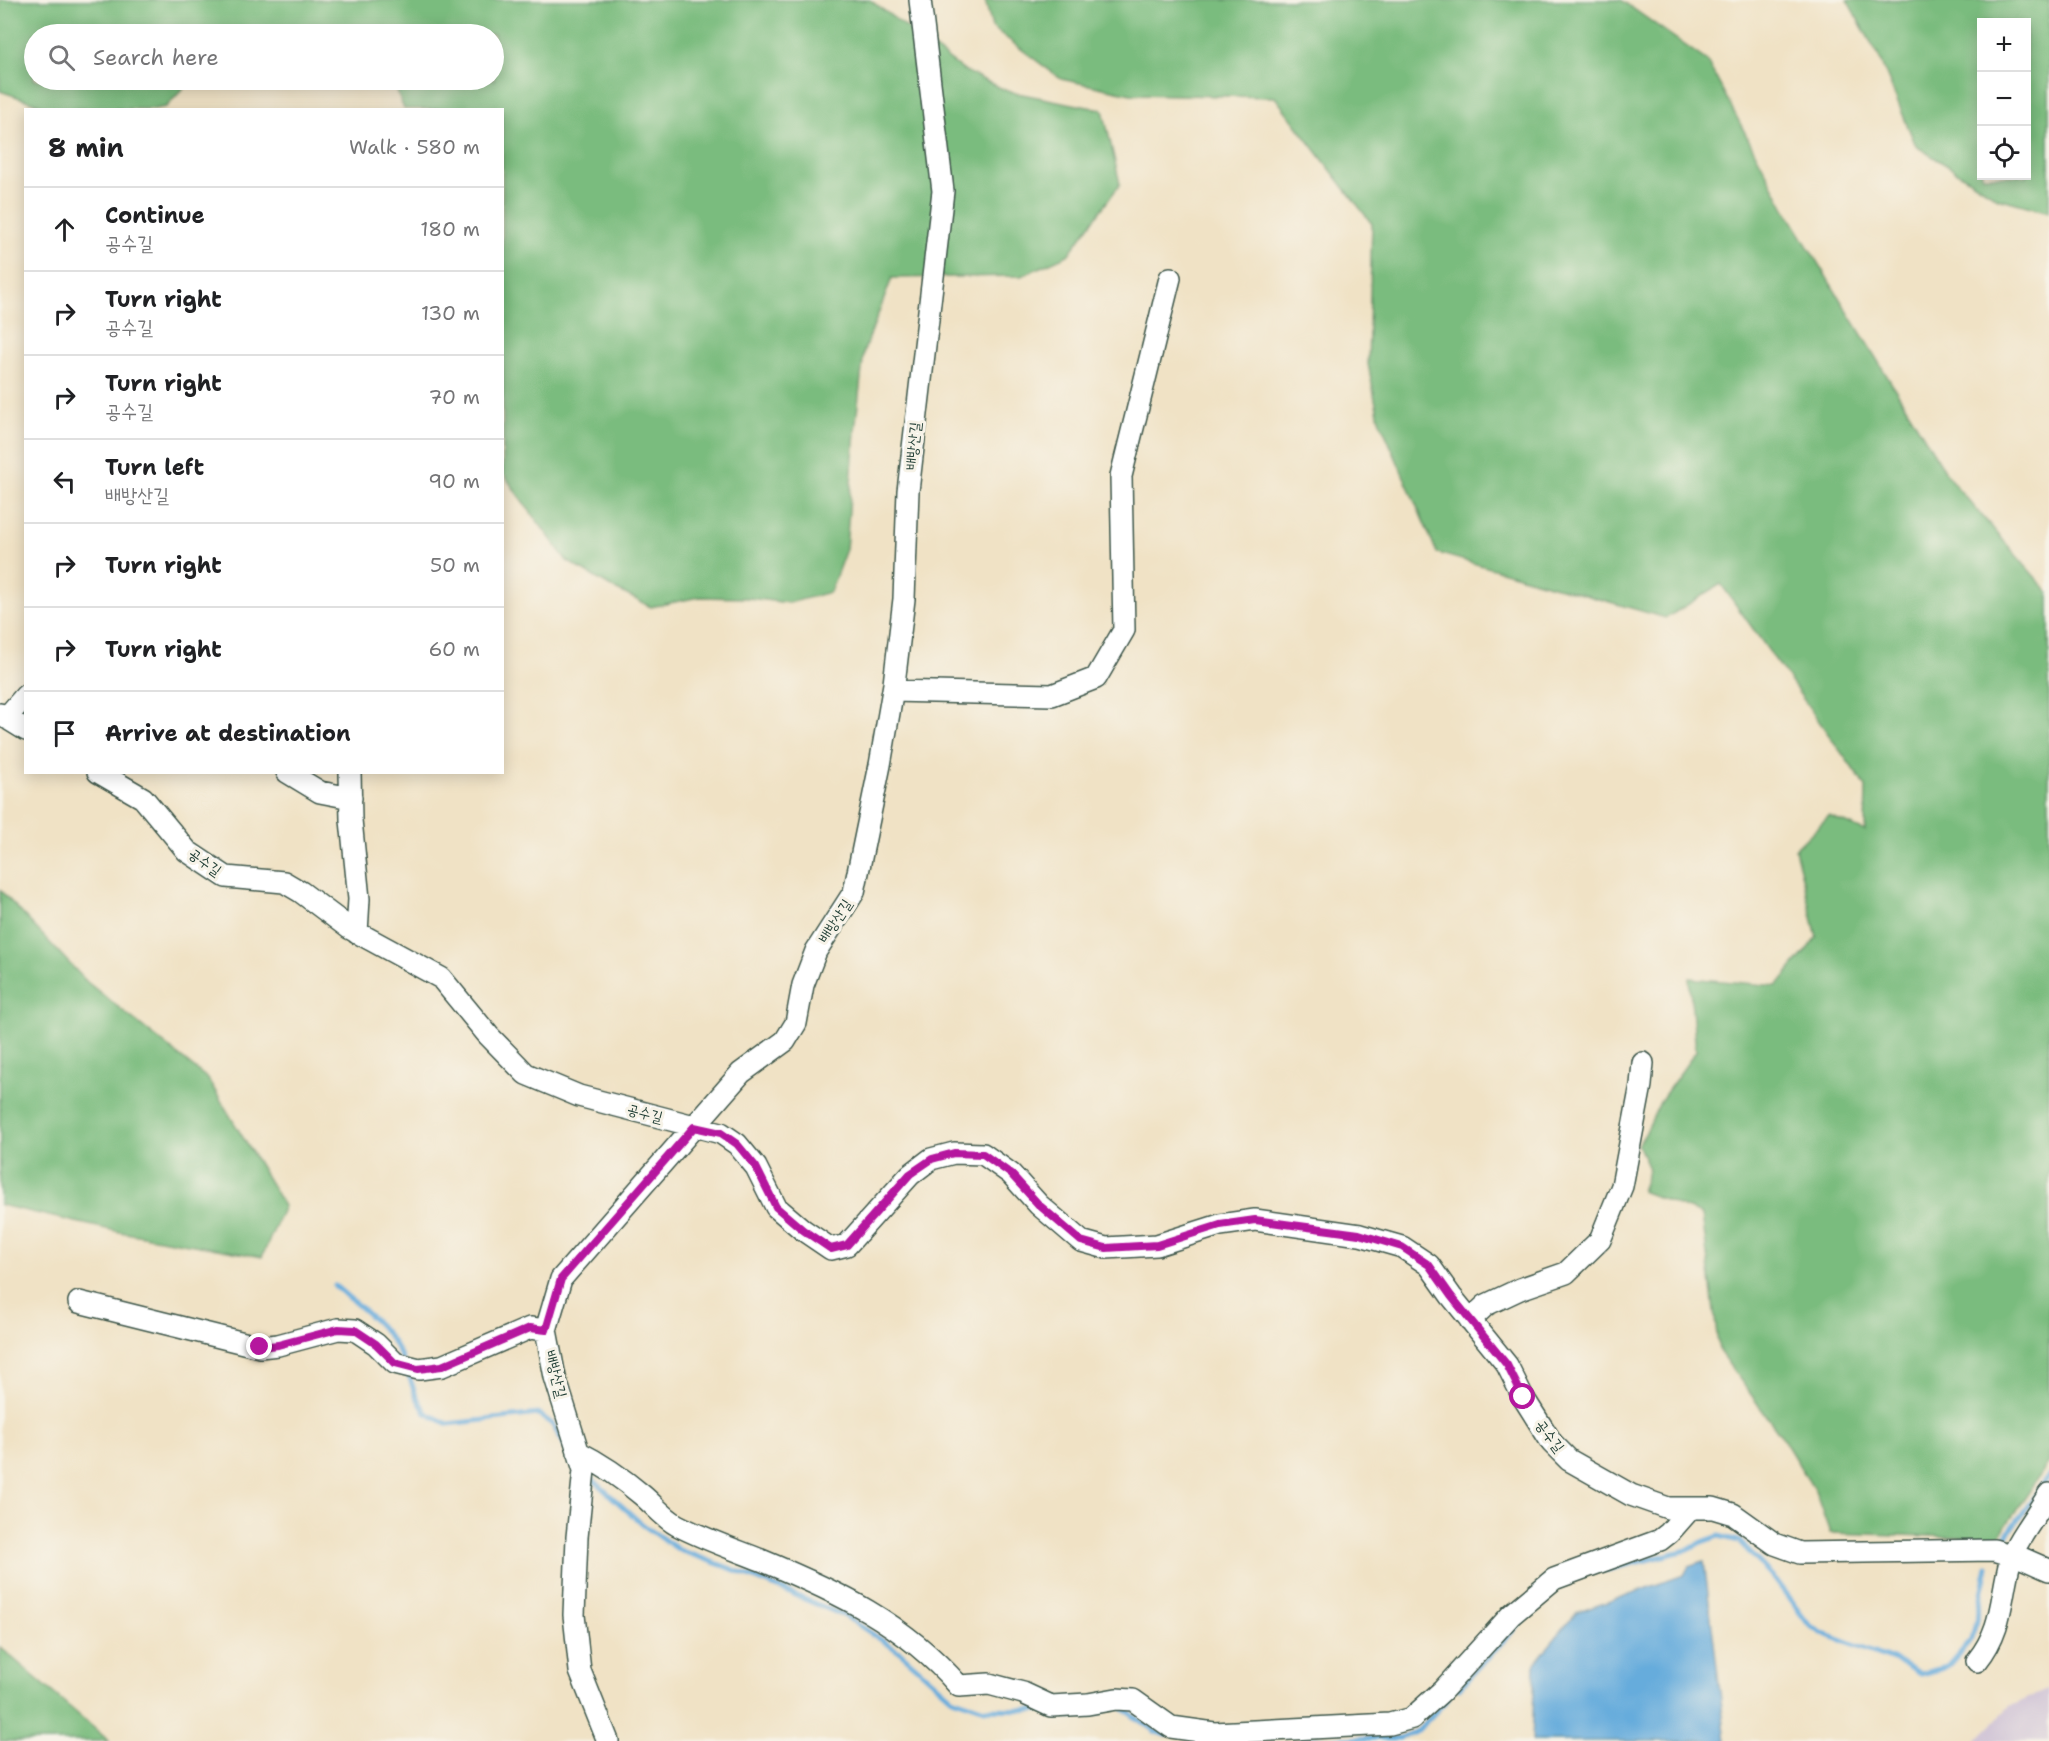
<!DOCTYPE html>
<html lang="en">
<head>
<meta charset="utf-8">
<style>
  body { margin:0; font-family:"Shantell Sans","Poor Story",sans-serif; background:#f2f2f2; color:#202124 }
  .controls { position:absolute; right:18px; top:18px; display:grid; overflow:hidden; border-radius:0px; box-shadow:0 3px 15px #0003 }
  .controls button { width:54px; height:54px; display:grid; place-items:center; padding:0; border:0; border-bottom:2px solid #e0e0e0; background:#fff; color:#202124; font:30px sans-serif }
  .stop { position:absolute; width:18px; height:18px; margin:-14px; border:4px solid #b5179e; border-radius:50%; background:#fff }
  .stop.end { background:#b5179e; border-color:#fff; box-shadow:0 2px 6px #0008 }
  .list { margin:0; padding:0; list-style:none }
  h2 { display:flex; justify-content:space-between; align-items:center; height:78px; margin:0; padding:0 24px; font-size:26px }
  h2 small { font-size:20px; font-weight:400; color:#757577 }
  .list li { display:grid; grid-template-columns:39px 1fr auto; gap:18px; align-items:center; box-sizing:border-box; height:84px; padding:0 24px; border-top:2px solid #e0e0e0 }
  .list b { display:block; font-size:22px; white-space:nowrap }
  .list p { margin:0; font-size:20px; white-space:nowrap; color:#757577 }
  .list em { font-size:20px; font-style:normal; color:#757577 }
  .icon { flex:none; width:33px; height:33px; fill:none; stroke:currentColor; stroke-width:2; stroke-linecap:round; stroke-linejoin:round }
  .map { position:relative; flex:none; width:2049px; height:1741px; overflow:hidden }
  .search { position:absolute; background:#fff; box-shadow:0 3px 15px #0003; left:24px; top:24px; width:480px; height:66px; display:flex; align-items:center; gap:15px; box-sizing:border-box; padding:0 21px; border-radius:33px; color:#757577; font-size:22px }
  .panel { position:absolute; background:#fff; box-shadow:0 3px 15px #0003; left:24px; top:108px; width:480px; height:666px; border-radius:0px }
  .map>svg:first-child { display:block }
</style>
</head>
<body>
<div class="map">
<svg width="2049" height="1741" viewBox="0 0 2049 1741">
  <rect width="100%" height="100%" fill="#f7f3e8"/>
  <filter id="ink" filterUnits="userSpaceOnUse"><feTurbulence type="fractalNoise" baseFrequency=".0167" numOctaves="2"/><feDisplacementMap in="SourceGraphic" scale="12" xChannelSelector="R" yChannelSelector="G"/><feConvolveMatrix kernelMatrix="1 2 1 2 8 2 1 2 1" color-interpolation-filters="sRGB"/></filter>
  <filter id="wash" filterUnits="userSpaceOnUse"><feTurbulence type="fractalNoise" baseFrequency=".008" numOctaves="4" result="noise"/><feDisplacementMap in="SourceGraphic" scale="24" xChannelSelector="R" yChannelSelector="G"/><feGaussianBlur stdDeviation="1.35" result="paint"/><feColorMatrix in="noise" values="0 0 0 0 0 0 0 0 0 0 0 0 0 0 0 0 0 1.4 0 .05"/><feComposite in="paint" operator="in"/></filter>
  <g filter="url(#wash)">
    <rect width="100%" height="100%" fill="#f0e2c5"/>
    <path fill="#ccbfd4" d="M2049 1689V1741H1975L2011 1706Z"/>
    <path fill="#7abc7e" stroke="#4c7c59" stroke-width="1.5" fill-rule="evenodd" d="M0 0H870L963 70 1007 91 1103 110 1120 184 1068 255 1021 276 892 278 864 351 855 431 846 549 830 592 789 603 748 598 699 597 651 607 613 588 567 561 518 495 503 473 502 110 404 109 395 86 333 80H494V34H34V80H191L166 107 154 109H52L0 91Z
      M985 0H1621L1707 61 1788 214 1950 479 2049 593V1462L1998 1538 1830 1533 1815 1491 1782 1437 1719 1351 1702 1214 1641 1191 1649 1169 1638 1144 1645 1134 1661 1100 1696 1051 1689 978 1777 986 1817 937 1795 849 1829 816 1865 831 1866 787 1721 584 1666 618 1437 553 1379 419 1368 364 1372 224 1275 97 1131 94 1061 79 992 27Z
      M1847 0H2049V212L1998 198 1916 146 1878 55ZM2026 22V176H1982V22Z
      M0 890 87 982 208 1079 284 1206 262 1257 120 1232 0 1205Z
      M0 1647 109 1741H0Z"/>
    <path fill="#66acdc" stroke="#427488" stroke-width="1.5" d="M1704 1561 1726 1741H1532L1535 1663 1576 1613 1684 1575 1689 1566Z"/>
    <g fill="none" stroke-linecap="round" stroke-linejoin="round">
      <path stroke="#66acdc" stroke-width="5" d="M335 1286C359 1307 390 1328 402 1359
        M408 1373 416 1396 426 1413 448 1424 539 1414 552 1424 569 1452
        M590 1477 643 1525 679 1550 732 1569 845 1616 901 1653 952 1698 985 1709 1040 1710
        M2001 1544 2049 1476
        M1606 1570 1687 1550 1699 1543 1719 1536 1739 1541 1773 1577 1809 1625 1822 1633 1901 1663 1920 1674 1947 1667 1972 1638 1988 1567
        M1459 1688 1535 1607
        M1122 1708 1156 1732 1167 1735
        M1061 1715C1077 1718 1090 1717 1104 1710
        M1302 1739 1400 1738 1416 1732 1448 1699"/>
    </g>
  </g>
  <g filter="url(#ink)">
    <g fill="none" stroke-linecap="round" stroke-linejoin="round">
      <defs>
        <path id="minor" d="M893 691 1052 695 1096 678 1124 630 1121 476 1170 278
          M0 714 26 730
          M6 718 26 695
          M98 772 143 798 187 851 226 877 284 882 301 892 349 928 441 978 488 1035 526 1074 579 1096 721 1133 737 1144 756 1167 776 1207 803 1230 831 1249 847 1245 910 1175 931 1159 954 1153 983 1154 1011 1174 1039 1205 1081 1241 1106 1248 1157 1245 1220 1225 1255 1220 1360 1235 1402 1247 1429 1265 1451 1296 1507 1365 1523 1397 1552 1443 1569 1460 1631 1495 1668 1508H1713L1733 1514 1775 1544 1800 1553 1994 1550 2024 1559 2049 1570
          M287 772 320 792 351 798
          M350 772 351 820 359 899 357 933
          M79 1302 260 1347 278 1345 338 1329 355 1330 376 1344 395 1363 419 1369 442 1366 530 1328 546 1330
          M1470 1320 1486 1305 1520 1289 1566 1273 1600 1240 1622 1186 1641 1085 1643 1063
          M578 1452C600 1463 623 1479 642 1495 653 1504 664 1518 677 1525 704 1539 733 1549 761 1560 838 1592 903 1622 959 1686L989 1684 1023 1693 1051 1706 1088 1704 1116 1699 1133 1700 1171 1727 1214 1733 1390 1724 1412 1718 1442 1691 1511 1615 1554 1579 1660 1540 1669 1533 1691 1508
          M1977 1661C2004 1627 2000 1597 2011 1558 2015 1542 2040 1510 2049 1494
          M608 1741 580 1671 574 1615 577 1537 584 1470 555 1377 546 1330 561 1279 741 1073 785 1041 796 1023 803 985 816 951 854 892 880 765 894 684 904 599 908 491 943 191 920 0"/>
      </defs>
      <use href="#minor" stroke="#3e564a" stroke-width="24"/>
      <use href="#minor" stroke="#fff" stroke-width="21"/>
    </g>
  </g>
  <g fill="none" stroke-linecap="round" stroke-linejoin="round" filter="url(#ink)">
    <path stroke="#b5179e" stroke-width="8" d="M260 1347 278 1345 338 1329 355 1330 376 1344 395 1363 418 1369 442 1366 530 1328 546 1330 561 1279 694 1127 721 1133 737 1144 756 1167 776 1207 803 1230 831 1249 847 1245 910 1174 932 1159 954 1153 983 1154 1011 1174 1039 1205 1081 1241 1106 1248 1157 1245 1220 1225 1255 1220 1359 1234 1402 1247 1429 1265 1451 1296 1507 1365 1523 1397"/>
  </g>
  <g text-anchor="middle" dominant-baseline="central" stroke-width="6" stroke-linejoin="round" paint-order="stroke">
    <g font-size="15" fill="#1f3d34" stroke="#f7f3e8">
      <text transform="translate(913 446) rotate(-84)">배방산길</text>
      <text transform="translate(205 862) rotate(36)">공수길</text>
      <text transform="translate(835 921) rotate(-57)">배방산길</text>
      <text transform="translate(645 1113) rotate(15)">공수길</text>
      <text transform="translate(556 1374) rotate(76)">배방산길</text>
      <text transform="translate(1550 1436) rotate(53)">공수길</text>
    </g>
  </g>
</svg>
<div class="controls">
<button>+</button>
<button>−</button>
<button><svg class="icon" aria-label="locate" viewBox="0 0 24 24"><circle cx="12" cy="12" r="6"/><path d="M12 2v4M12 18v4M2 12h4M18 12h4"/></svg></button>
</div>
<div class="stop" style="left:1523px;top:1397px"></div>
<div class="stop end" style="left:260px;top:1347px"></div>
<div class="search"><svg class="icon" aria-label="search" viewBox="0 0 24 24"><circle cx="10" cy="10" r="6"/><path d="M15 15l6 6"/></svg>Search here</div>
<section class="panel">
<h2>8 min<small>Walk · 580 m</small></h2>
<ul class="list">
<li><svg class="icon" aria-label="ahead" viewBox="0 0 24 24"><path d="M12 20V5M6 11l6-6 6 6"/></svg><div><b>Continue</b><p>공수길</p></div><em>180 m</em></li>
<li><svg class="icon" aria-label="right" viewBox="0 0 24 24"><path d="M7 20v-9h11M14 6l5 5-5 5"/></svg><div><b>Turn right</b><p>공수길</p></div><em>130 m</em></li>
<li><svg class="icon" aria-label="right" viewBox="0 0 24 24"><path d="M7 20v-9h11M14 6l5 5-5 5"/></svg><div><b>Turn right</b><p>공수길</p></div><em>70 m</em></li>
<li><svg class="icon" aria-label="left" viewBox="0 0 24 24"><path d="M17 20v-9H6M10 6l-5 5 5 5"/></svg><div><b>Turn left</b><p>배방산길</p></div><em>90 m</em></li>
<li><svg class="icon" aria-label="right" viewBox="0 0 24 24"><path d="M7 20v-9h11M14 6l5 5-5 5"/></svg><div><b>Turn right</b></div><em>50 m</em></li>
<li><svg class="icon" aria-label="right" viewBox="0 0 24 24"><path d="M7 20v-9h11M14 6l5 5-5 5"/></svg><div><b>Turn right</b></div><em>60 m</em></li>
<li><svg class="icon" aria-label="arrive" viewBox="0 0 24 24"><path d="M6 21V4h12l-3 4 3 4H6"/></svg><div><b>Arrive at destination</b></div></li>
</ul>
</section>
</div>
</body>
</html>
